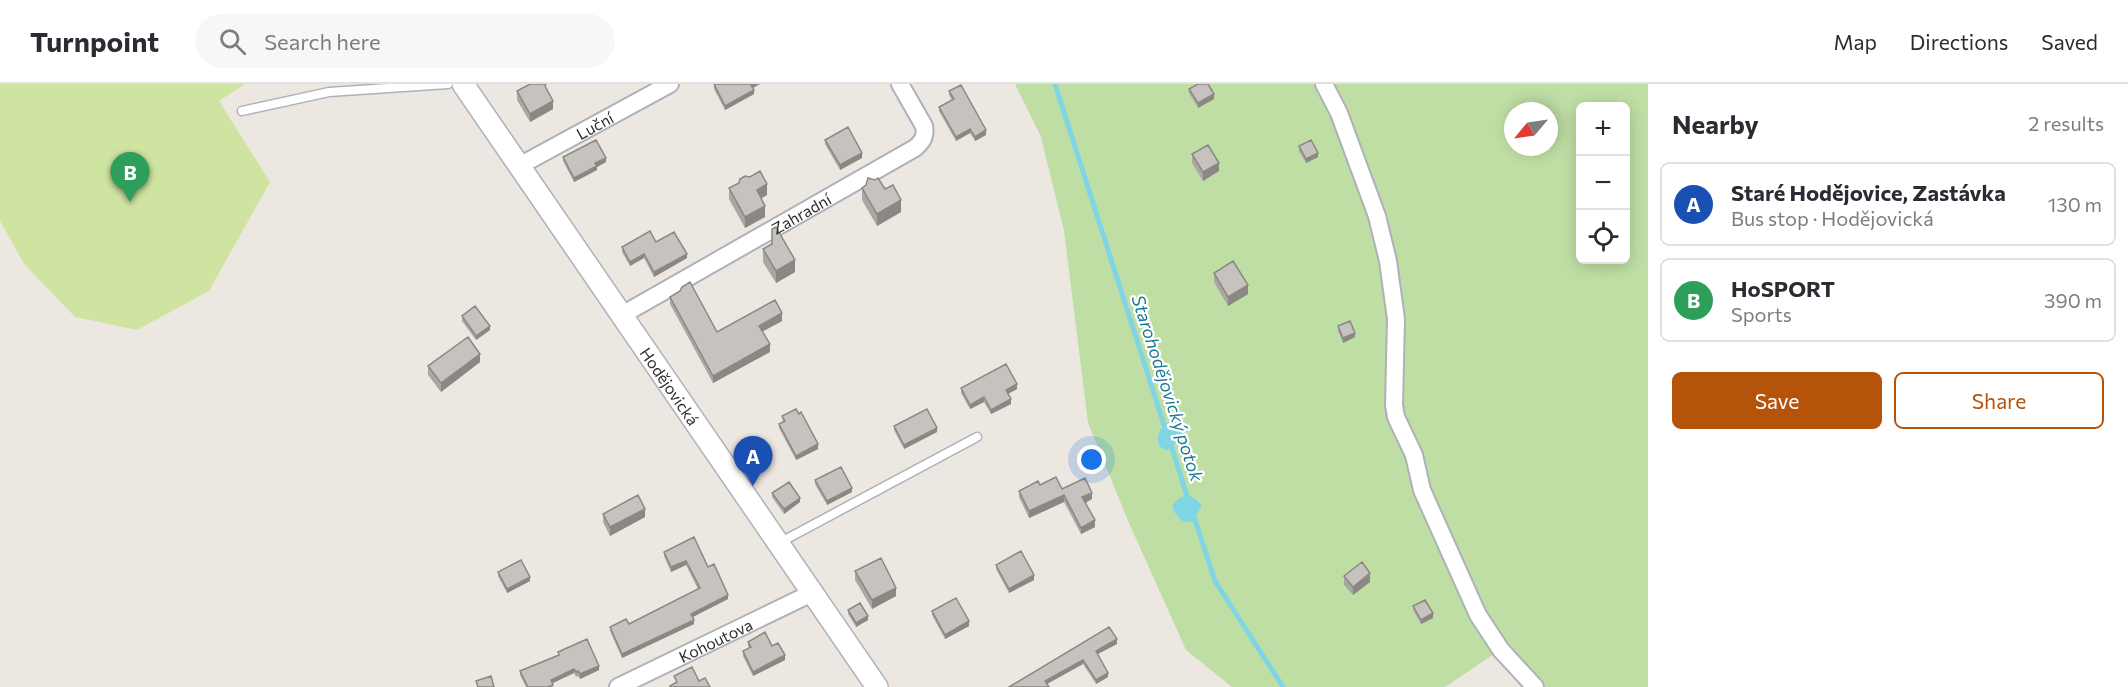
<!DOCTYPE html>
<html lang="en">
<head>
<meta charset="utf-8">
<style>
  body { margin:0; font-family:Commissioner,sans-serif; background:#f7f7f7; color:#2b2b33 }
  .controls { position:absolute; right:18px; top:18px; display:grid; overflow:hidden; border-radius:9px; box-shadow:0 3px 15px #0003 }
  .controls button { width:54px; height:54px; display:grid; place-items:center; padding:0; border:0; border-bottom:2px solid #e1e1e2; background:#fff; color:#2b2b33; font:30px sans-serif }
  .compass { position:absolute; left:1504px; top:18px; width:54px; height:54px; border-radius:50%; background:#fff; box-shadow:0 3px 15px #0003; rotate:241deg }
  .you { position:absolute; left:1092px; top:376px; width:21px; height:21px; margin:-15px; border:4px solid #fff; border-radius:50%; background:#1a73e8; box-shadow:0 0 0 9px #1a73e833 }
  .badge { display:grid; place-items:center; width:39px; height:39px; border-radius:50%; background:#b45309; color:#fff; font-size:20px; font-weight:700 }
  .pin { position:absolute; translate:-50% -50px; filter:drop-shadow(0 2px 3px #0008) }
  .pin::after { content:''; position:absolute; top:32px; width:21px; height:18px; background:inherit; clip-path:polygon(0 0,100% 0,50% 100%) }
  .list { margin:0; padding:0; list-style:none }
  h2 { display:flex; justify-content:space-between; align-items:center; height:78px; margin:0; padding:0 24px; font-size:26px }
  h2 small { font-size:20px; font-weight:400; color:#7c7c81 }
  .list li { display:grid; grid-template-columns:39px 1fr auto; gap:18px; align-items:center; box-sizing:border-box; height:84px; margin:0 12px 12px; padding:0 12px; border:2px solid #e1e1e2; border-radius:9px }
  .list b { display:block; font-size:22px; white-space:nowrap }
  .list p { margin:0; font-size:20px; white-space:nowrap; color:#7c7c81 }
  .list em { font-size:20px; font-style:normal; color:#7c7c81 }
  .actions { display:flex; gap:12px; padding:18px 24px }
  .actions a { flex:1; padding:14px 0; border:2px solid #b45309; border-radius:9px; text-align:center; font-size:21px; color:#b45309 }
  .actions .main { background:#b45309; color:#fff }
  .icon { flex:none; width:33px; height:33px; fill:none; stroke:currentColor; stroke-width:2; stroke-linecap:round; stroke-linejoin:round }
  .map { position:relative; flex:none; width:1648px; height:603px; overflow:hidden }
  header { display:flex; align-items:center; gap:36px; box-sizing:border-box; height:84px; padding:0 30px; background:#fff; border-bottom:2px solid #e1e1e2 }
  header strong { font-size:28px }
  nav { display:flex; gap:33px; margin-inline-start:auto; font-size:21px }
  .search { width:420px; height:54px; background:#f7f7f7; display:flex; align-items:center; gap:15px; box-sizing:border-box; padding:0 21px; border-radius:33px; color:#7c7c81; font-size:22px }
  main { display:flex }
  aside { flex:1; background:#fff }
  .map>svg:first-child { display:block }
</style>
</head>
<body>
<header>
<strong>Turnpoint</strong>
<div class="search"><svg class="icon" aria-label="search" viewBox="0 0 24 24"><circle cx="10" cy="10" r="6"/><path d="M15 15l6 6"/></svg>Search here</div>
<nav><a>Map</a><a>Directions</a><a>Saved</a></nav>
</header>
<main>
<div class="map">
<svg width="1648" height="603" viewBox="0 0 1648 603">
  <rect width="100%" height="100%" fill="#ede7e2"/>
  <path fill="#bfdea4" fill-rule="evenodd" d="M1015 0H1648V603H1539L1509 560 1445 603H1232L1186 566 1129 439 1088 339 1064 147 1041 53ZM1580 22H1626V176H1580ZM1513 27H1549V63H1513ZM1170 337 1180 357 1166 367 1159 362C1156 350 1159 342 1170 337Z"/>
  <path fill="#cfe4a1" d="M0 0H245L219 17 270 98 209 207 137 246 75 233 24 180 0 137Z"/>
  <path fill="#80d5e4" d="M1170 337 1179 340 1183 347 1180 357 1166 367 1159 362C1156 350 1159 343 1170 337Z
    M1188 411 1197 416 1202 422 1192 438 1182 437 1175 429 1172 422 1179 414Z"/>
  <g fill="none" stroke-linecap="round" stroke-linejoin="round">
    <path stroke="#80d5e4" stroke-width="5" d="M1055 0 1165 344
      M1170 358 1189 418
      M1193 430 1215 497 1283 603"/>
    <defs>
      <path id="service" d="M242 27 329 8 448 0
        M779 459 977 353"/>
      <g id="minor">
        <path d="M1324 0 1339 29 1377 132 1388 177 1396 235 1394 321 1396 333 1414 371 1422 406 1478 531 1501 566 1535 603"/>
        <path id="s1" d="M519 82 670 0"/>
        <path id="s2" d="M622 231 915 64C923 57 926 52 924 42L900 0"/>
        <path id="s3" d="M618 603 812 509"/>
      </g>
      <g id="tertiary">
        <path id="s4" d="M463 0 877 603"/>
      </g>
    </defs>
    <use href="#service" stroke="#aeb1b8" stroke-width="11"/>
    <use href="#minor" stroke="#aeb1b8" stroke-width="20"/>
    <use href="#tertiary" stroke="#aeb1b8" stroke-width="24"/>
    <use href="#service" stroke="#fff" stroke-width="8"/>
    <use href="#minor" stroke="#fff" stroke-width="16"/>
    <use href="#tertiary" stroke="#fff" stroke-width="21"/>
  </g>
  <path fill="#aaa7a3" d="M714 0H760L753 4 754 10 725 26 714 5Z
    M547 5 553 25 530 38 517 16V7Z
    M1189 5 1214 15 1198 24 1189 9Z
    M949 7 986 51 975 57 970 49 956 57 939 27V23L952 16 949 11Z
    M825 56 862 74 840 86 825 60Z
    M1299 62 1318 73 1306 79 1299 67Z
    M1192 70 1219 87 1203 97 1192 79Z
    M563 73 606 78 597 83V86L574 98 563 77Z
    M729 104 767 111 761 114 765 133 745 144 729 115Z
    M862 104 885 105 901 128 877 142 862 116Z
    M656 158 687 174 654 193 644 174 630 182 622 168V163Z
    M763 165 795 188 776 199 763 178Z
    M1214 189 1248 210 1228 222 1214 198Z
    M670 213 717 248 782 237 762 248 770 268 713 299 670 220Z
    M462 232 490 246 476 256 462 237Z
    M1338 242 1355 253 1343 259 1338 247Z
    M480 278 441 308 428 291V282Z
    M961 304 1017 305 1007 310 1011 320 991 330 984 318 970 325 961 309Z
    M782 332 818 365 796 376 779 344V340L783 338Z
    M894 342 937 348 904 365 894 346Z
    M815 396 852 408 827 421 815 400Z
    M1040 401 1062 405 1092 415 1086 419 1095 443 1081 450 1064 418 1029 434 1019 413V407Z
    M772 409 800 418 784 430 772 413Z
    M603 430 645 433 610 452 603 438Z
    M664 468 708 483 728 515 692 533 694 540 622 574 610 547V543L629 540 698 505 686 481 671 488 664 472Z
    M996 481 1034 496 1009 509 996 485Z
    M855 487 896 512 872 525 855 496Z
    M498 488 530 497 507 509 498 492Z
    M1344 492 1370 498 1353 511 1344 501Z
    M1413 522 1433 534 1421 540 1413 526Z
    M848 526 868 536 856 543 848 530Z
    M932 527 969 542 945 555 932 531Z
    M748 558 785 576 753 592 743 572V567L749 564 748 562Z
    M1117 560 1097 570 1108 593 1096 600 1083 580 1047 600 1009 603Z
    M558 568 599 586 580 595 578 592 576 593 574 589 552 599 553 603H526L520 591V587L558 571Z"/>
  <path fill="#8b8884" d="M752 0H760L751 5V1Z
    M754 6V10L725 26V22Z
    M1214 10V15L1198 24V19Z
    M553 17V25L530 38V30Z
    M970 45V49L956 57V53Z
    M986 46V51L975 57V53Z
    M862 69V74L840 86V81Z
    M1318 69V73L1306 79V75Z
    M606 74V78L597 83V86L574 98V94L595 79Z
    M1219 79V87L1203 97V88Z
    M767 100V111L757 117V106Z
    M901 116V128L877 142V130Z
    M765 122V133L745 144V133Z
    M644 170V174L630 182V178Z
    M687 170V174L654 193V188Z
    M795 176V188L776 199V187Z
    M1248 201V210L1228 222V213Z
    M782 229V237L759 249V242Z
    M490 242V246L476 256V252Z
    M1355 249V253L1343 259V254Z
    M770 260V268L713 299V292Z
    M480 270V278L441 308V299Z
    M1017 300V305L1006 311V306Z
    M984 313V318L970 325V321Z
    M1011 315V320L991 330V326Z
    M937 344V348L904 365V361Z
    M818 360V365L796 376V372Z
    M852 404V408L827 421V417Z
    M1092 409V415L1082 420V413Z
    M1064 411V418L1029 434V427Z
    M800 414V418L784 430V425Z
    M645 425V433L610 452V443Z
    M1095 436V443L1081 450V444Z
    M686 477V481L671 488V483Z
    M1370 489V498L1353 511V503Z
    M1034 491V496L1009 509V505Z
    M530 493V497L507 509V505Z
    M896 504V512L872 525V516Z
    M728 511V515L691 534V530Z
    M1433 529V534L1421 540V536Z
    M868 532V536L856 543V539Z
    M694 536V540L622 574V570Z
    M969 537V542L945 555V551Z
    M1117 555V560L1096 571V567Z
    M785 571V576L753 592V588Z
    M1083 576V580L1045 601V597Z
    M599 582V586L580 595V590Z
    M574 585V589L551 600V596Z
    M1108 589V593L1096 600V596Z"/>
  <path fill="#c6c2bd" stroke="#8b8884" stroke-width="1.5" d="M530 0H546L545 2 553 17 530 30 517 7Z
    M714 0H752L751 1 754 6 725 22Z
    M1198 0H1208L1214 10 1198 19 1189 5Z
    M961 1 986 46 975 53 970 45 956 53 939 23 954 15 949 7Z
    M848 43 862 69 840 81 825 56Z
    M596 56 606 74 595 79 597 82 574 94 563 73Z
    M1311 56 1318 69 1306 75 1299 62Z
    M1208 61 1219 79 1203 88 1192 70Z
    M760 87 767 100 757 106 765 122 745 133 729 104 739 99 740 95 745 92 750 93Z
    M868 94 875 96 878 94 885 105 893 101 901 116 877 130 862 104 866 101Z
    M776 143 795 176 776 187 763 165 772 160V145Z
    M650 147 656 158 674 148 687 170 654 188 644 170 630 178 622 163Z
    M1233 177 1248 201 1228 213 1214 189Z
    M690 198 717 248 775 216 782 229 759 242 770 260 713 292 670 213 680 207 682 203Z
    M475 222 490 242 476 252 462 232Z
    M1350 237 1355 249 1343 254 1338 242Z
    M468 253 480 270 441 299 428 282Z
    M1006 280 1017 300 1006 306 1011 315 991 326 984 313 970 321 961 304Z
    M796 325 799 330 801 328 818 360 796 372 779 340 785 337 782 332Z
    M927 325 937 344 904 361 894 342Z
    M841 383 852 404 827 417 815 396Z
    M1056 393 1062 405 1085 394 1092 409 1082 413 1095 436 1081 444 1064 411 1029 427 1019 407 1038 397 1040 401Z
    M789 398 800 414 784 425 772 409Z
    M638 411 645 425 610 443 603 430Z
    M694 453 708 483 714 480 728 511 691 530 694 536 622 570 610 543 626 535 629 540 700 504 686 477 671 483 664 468Z
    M1021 467 1034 491 1009 505 996 481Z
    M881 474 896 504 872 516 855 487Z
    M521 476 530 493 507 505 498 488Z
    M1362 478 1370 489 1353 503 1344 492Z
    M956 514 969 537 945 551 932 527Z
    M1425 516 1433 529 1421 536 1413 522Z
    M860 519 868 532 856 539 848 526Z
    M1109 543 1117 555 1096 567 1108 589 1096 596 1083 576 1045 597 1049 603H1009Z
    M765 548 772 562 778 559 785 571 753 588 743 567 751 563 748 558Z
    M587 555 599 582 580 590 578 587 576 588 574 585 551 596 553 601 547 603H528L520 587 559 571 558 568Z
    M692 583 699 597 705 594 710 603H670V602L677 598 674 592Z
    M491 592 494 603H478L476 597Z"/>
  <g text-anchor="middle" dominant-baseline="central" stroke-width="4.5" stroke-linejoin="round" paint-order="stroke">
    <g font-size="16" fill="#2d2d2d" stroke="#fff">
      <text stroke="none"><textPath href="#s1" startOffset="86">Luční</textPath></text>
      <text stroke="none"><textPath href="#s2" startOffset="206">Zahradní</textPath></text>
      <text stroke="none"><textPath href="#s4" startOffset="366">Hodějovická</textPath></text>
      <text stroke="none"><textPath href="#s3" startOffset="108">Kohoutova</textPath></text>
    </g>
    <g font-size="18" font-style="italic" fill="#1b7994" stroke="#fff">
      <text transform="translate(1168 304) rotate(72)">Starohodějovický potok</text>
    </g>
  </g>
</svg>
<div class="controls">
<button>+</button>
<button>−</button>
<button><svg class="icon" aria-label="locate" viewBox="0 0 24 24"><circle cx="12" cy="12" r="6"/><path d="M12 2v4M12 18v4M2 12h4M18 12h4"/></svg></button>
</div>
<svg class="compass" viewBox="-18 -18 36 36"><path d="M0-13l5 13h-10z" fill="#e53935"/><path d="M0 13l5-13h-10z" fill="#7c7c81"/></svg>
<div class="you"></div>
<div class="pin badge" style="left:753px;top:402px;background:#1a4fb4">A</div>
<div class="pin badge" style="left:130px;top:118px;background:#2e9e5b">B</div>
</div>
<aside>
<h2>Nearby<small>2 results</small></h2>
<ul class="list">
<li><span class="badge" style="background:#1a4fb4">A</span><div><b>Staré Hodějovice, Zastávka</b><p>Bus stop · Hodějovická</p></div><em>130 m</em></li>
<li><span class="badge" style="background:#2e9e5b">B</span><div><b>HoSPORT</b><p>Sports</p></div><em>390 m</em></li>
</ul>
<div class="actions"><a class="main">Save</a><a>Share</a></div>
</aside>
</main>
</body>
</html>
